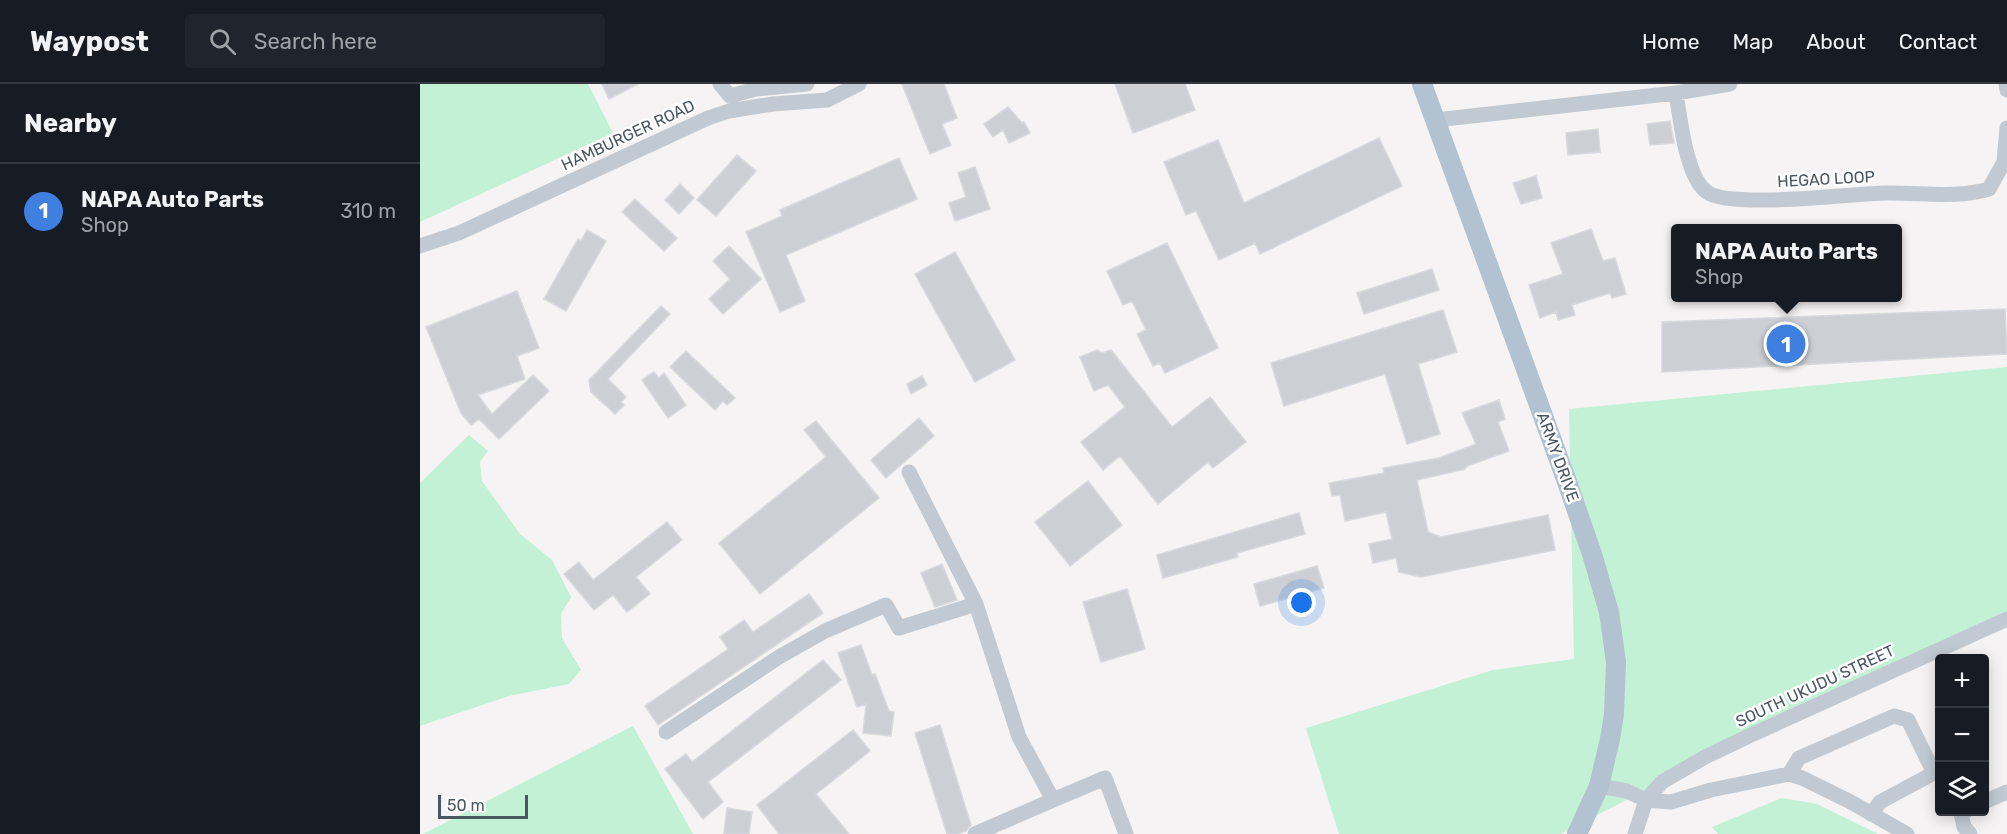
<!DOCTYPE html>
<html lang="en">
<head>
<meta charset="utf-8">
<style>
  body { margin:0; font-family:Rubik,sans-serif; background:#20242c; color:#f1f3f6 }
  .controls { position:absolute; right:18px; bottom:18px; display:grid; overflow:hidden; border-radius:6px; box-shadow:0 3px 15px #0003 }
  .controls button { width:54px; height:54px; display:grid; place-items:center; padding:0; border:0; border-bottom:2px solid #363941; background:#171b24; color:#f1f3f6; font:30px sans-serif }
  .scale { position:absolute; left:18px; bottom:15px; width:90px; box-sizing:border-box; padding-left:6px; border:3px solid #4a5661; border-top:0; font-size:16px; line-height:21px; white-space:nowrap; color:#4a5661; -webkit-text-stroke:4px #fff; paint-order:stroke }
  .you { position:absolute; left:882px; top:519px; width:21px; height:21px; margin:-15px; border:4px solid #fff; border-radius:50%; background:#1a73e8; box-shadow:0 0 0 9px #1a73e833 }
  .badge { display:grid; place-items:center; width:39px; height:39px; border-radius:50%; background:#ea580c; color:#fff; font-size:20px; font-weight:700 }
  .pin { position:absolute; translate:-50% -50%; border:3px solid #fff; box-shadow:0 2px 6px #0006 }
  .popup { position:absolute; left:1251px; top:140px; width:231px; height:78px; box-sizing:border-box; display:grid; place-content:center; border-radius:6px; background:#171b24; filter:drop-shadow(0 2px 4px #0005); font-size:20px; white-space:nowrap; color:#9ea1a6 }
  .popup b { font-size:22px; color:#f1f3f6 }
  .popup::after { content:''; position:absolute; left:50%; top:100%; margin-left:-12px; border:12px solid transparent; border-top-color:#171b24 }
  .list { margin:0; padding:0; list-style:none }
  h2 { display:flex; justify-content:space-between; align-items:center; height:78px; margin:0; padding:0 24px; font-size:26px }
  h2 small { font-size:20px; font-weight:400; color:#9ea1a6 }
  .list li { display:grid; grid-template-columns:39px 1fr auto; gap:18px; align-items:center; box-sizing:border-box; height:96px; padding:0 24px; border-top:2px solid #363941 }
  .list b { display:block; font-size:22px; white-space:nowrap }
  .list p { margin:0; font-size:20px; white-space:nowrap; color:#9ea1a6 }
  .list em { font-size:20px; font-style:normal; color:#9ea1a6 }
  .icon { flex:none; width:33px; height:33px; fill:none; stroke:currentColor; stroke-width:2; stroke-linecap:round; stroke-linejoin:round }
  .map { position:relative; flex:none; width:1587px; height:750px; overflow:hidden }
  header { display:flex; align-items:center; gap:36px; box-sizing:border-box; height:84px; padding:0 30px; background:#171b24; border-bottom:2px solid #363941 }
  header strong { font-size:28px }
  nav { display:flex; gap:33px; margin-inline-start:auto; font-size:21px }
  .search { width:420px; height:54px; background:#20242c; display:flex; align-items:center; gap:15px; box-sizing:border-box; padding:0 21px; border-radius:6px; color:#9ea1a6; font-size:22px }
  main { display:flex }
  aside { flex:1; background:#171b24 }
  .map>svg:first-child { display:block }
</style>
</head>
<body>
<header>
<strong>Waypost</strong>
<div class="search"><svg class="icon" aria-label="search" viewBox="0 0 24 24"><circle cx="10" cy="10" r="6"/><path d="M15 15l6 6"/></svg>Search here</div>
<nav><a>Home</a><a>Map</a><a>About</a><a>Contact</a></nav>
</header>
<main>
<aside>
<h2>Nearby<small></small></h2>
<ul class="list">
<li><span class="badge" style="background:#3f7fe0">1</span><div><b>NAPA Auto Parts</b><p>Shop</p></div><em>310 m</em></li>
</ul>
</aside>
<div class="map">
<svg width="1587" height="750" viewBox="0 0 1587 750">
  <rect width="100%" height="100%" fill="#f5f3f3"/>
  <path fill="#c3f1d5" d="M0 0H168L193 49 0 138Z
    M1587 283V536L1329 652 1141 750H919L886 644 1073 586 1154 575 1149 325Z
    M49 351 68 367 60 378 62 397 100 450 132 476 151 513 141 530 142 554 161 586 149 600 89 612 0 642V399Z
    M213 642 273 750H3Z
    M1362 714 1397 720 1458 750H1298L1292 743Z"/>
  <path fill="#cdcfd5" stroke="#d7d9de" stroke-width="1.5" d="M182 0H218L189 15Z
    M482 0H524L537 34 522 40 531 61 510 70Z
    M695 0H765L775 26 713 49Z
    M588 23 602 39 604 38 610 49 589 59 583 46 573 53 564 40Z
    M1250 37 1254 59 1230 61 1227 40Z
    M1178 45 1180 68 1148 71 1146 49Z
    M959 54 982 102 840 170 835 159 799 176 776 127 766 131 744 78 798 56 824 119Z
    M317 71 336 87 296 132 277 116Z
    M479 74 497 115 366 171 385 217 360 228 326 148 362 132 360 126Z
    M555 83 570 125 535 137 529 119 546 113 538 89Z
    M1116 92 1122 114 1101 120 1093 99Z
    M260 100 274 114 259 130 245 116Z
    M215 115 257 154 244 167 202 128Z
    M1171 145 1183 177 1195 174 1206 210 1192 214 1190 209 1152 221 1155 231 1138 236 1136 228 1120 234 1109 201 1143 190 1131 159Z
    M167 146 186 157 146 227 124 215 158 155 161 157Z
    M747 159 798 264 745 289 740 279 733 282 717 250 726 246 712 217 703 221 687 187Z
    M309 162 341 195 303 230 289 215 310 195 293 177Z
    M535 168 595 276 555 298 495 190Z
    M1012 185 1019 206 944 230 937 209Z
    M97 207 119 264 97 272 105 295 58 311 72 330 113 291 129 307 79 355 59 335 51 341 41 329 6 243Z
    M241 222 250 230 188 295 206 313 201 318 204 321 195 330 171 308 169 296Z
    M1585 225 1587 270 1242 288V238Z
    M1023 226 1037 268 998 280 1020 350 987 360 965 290 864 322 851 279Z
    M677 266 682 269 691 266 752 343 790 313 826 358 793 384 788 378 738 420 700 372 683 386 661 358 705 323 688 301 674 307 660 273Z
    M266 267 315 314 307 321 303 317 295 326 250 283Z
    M234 288 239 294 244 289 266 321 248 334 222 296Z
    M502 292 507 301 491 310 487 300Z
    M1079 316 1085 335 1078 338 1089 367 1047 382 1045 385 997 396 1008 448 1021 453 1128 431 1135 466 1001 493 979 488 976 474 953 479 949 460 972 455 966 428 925 437 920 411 912 412 909 399 964 389 963 384 1019 374 1056 360 1042 329Z
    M499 334 514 352 466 394 451 376Z
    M396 337 459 414 340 510 299 459 406 373 384 346Z
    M668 397 702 441 650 482 615 438Z
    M879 429 885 450 817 469 818 473 743 494 737 471Z
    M247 438 262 456 216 493 230 510 207 528 193 511 174 526 144 490 159 478 173 496Z
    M522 480 537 516 515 523 501 489Z
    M897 482 904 504 840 522 834 500Z
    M707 505 725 565 681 578 663 518Z
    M389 510 403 529 238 641 225 622 308 565 300 553 324 536 333 548Z
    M441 561 452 591 455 590 469 627 474 628 471 652 443 649 446 620 437 623 418 569Z
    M403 576 421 596 288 698 303 718 283 735 245 685 266 670 272 678Z
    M520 641 551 741 546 747 537 750H527L495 649Z
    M433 646 450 667 396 710 429 750H359L337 721Z
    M307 724 332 728 329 750H304Z"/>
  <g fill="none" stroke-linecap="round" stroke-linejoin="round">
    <path stroke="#c1cad2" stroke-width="15" d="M300 0 310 12 336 5
      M336 0V5L387 0
      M1586 0 1587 6
      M1256 9C1260 33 1266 94 1287 108 1309 125 1431 110 1464 109 1499 108 1536 115 1569 105L1584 78 1587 44
      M1016 36 1256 9 1310 0
      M0 162 39 149 288 34 309 27 353 20 407 16 439 0
      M489 388 556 520 599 653 633 716 685 694 706 750
      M246 648 359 573 405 547 466 521 479 544 556 520
      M1369 690 1379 674 1474 632 1488 636 1514 689 1460 718 1451 730
      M1179 702 1207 707 1226 716 1251 718 1291 706 1369 690 1382 694 1429 717 1487 750
      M1564 718 1587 708
      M1545 728 1541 729 1544 743 1550 750
      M555 750 633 716
      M1215 750 1226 716 1242 698 1285 673 1329 652 1587 535"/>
    <path stroke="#b3c2d1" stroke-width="20" d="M1002 0 1146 395 1172 470 1189 528 1196 578 1194 630 1190 655 1179 702 1157 750"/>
  </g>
  <g text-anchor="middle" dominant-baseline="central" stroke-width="5" stroke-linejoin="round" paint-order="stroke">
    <g font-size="16" fill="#4a5661" stroke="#fff">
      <text transform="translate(208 51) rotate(-25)">HAMBURGER ROAD</text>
      <text transform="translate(1406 95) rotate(-3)">HEGAO LOOP</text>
      <text transform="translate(1138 373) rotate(70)">ARMY DRIVE</text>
      <text transform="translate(1395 602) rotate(-25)">SOUTH UKUDU STREET</text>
    </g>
  </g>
</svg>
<div class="controls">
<button>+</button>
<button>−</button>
<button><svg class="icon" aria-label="layers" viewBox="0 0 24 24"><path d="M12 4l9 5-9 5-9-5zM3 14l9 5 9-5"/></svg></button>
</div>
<div class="scale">50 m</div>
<div class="you"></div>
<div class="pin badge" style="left:1366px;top:260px;background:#3f7fe0">1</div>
<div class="popup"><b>NAPA Auto Parts</b>Shop</div>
</div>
</main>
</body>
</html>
